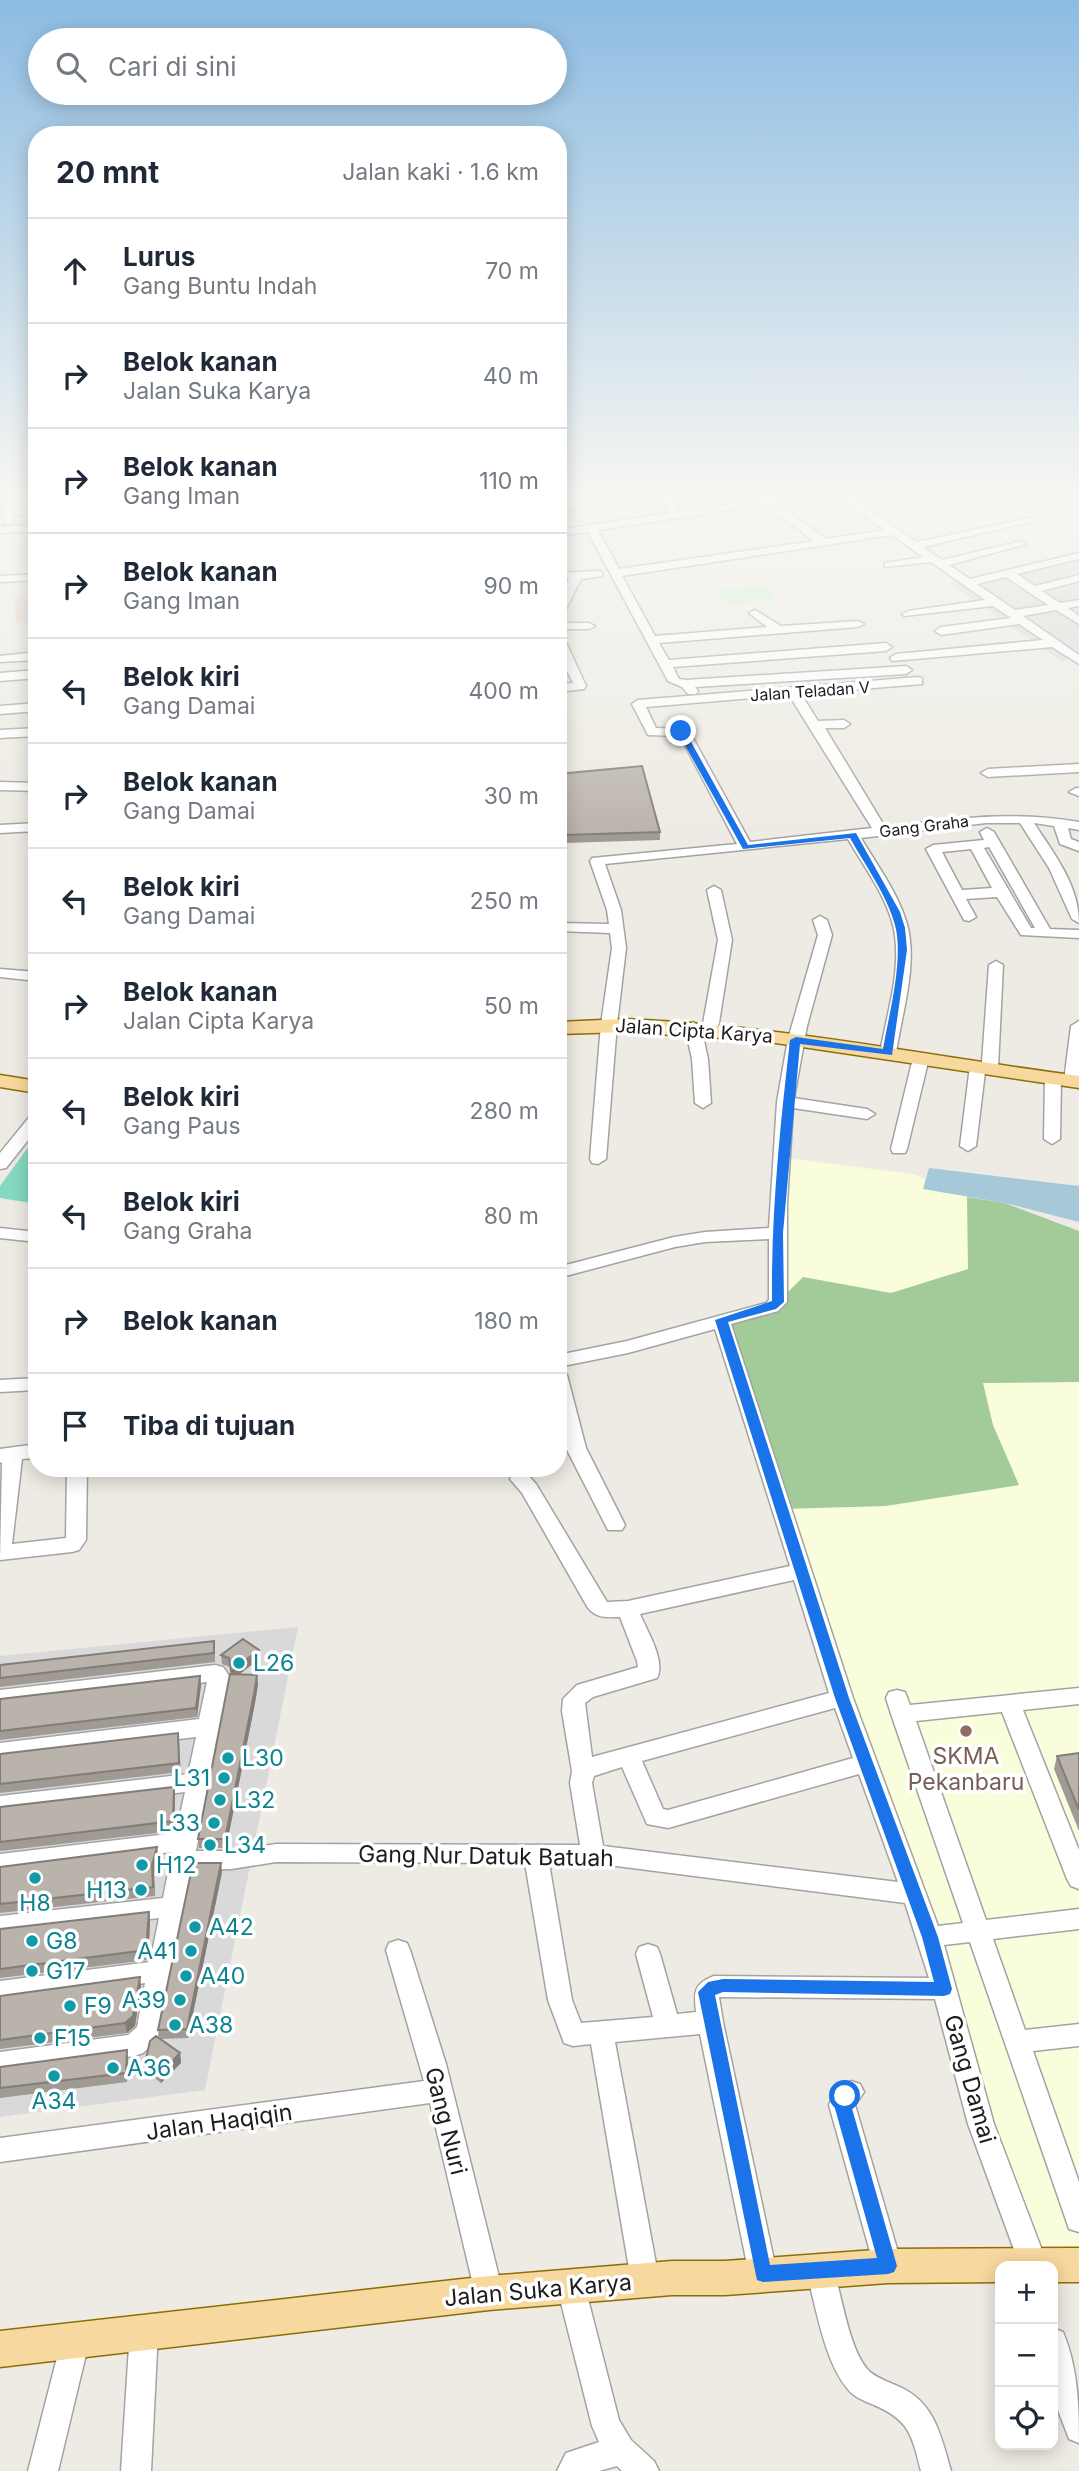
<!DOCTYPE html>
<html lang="id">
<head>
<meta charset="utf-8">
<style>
  body { margin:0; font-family:Inter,sans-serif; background:#f6f6f7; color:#1f2937 }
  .controls { position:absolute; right:21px; bottom:21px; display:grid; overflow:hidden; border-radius:14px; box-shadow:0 4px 18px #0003 }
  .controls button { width:63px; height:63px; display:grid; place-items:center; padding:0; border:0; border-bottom:2px solid #e0e1e3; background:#fff; color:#1f2937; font:35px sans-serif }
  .stop { position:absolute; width:21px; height:21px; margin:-16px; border:5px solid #1a73e8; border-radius:50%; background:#fff }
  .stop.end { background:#1a73e8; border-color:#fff; box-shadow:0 2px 7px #0008 }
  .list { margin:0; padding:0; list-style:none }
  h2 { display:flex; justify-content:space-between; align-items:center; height:91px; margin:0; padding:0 28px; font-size:30px }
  h2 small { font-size:23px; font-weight:400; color:#747a83 }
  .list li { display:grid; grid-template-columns:46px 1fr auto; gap:21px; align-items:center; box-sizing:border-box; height:105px; padding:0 28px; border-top:2px solid #e0e1e3 }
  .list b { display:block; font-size:26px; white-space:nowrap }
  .list p { margin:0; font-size:23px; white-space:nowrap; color:#747a83 }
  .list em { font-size:23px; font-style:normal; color:#747a83 }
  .icon { flex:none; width:38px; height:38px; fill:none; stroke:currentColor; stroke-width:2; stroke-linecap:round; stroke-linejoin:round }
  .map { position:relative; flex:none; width:1079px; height:2471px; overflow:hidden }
  .search { position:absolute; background:#fff; box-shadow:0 4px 18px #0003; left:28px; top:28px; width:539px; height:77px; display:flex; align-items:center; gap:18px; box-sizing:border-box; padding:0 24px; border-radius:38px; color:#747a83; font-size:26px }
  .panel { position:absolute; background:#fff; box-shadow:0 4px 18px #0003; left:28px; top:126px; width:539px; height:1351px; border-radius:28px }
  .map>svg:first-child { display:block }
</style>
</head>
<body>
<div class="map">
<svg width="1079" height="2471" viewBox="0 0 1079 2471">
  <rect width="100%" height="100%" fill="#edebe3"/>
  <path fill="#dad9d9" d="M1079 551V656L1061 661 949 583Z
    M298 1627 205 2090 0 2117V1656Z"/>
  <path fill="#eed6d2" d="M37 597V622L16 623 15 599Z"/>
  <path fill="#fafddc" d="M786 1158 913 1174 967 1197 1079 1231V2266H1034L740 1380 777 1309Z"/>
  <path fill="#a3cb99" d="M967 1197 1005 1203 1079 1231V1382L983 1383 993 1425 1019 1485 886 1506 782 1509 721 1320 778 1302 803 1277 891 1293 968 1269Z"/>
  <path fill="#c1f6ca" d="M767 587 775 600 724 603 718 590Z"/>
  <path fill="#84d9c0" d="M37 1135V1204L0 1198V1186Z"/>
  <path fill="#a5c9d9" d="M929 1168 1079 1186V1222L1005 1203 923 1189Z"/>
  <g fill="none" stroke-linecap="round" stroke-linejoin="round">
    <defs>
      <path id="minor" d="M4 494H14V509L37 508V514L14 515 12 524H4L3 516H0Z
        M661 494H671L679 512 799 494H826L776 504 826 539 884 530 834 494H846L916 542 1034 517V521L923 547 942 560 1021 541 1026 544 949 565 970 579 1079 553V559L1017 574 1035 586 1079 575V581L1042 591 1060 603 1079 600V606L1068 608 1079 616V624L1056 610 1023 616 1079 655V664L1052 647 892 661 890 658 896 654 1043 640 1019 624 941 635 935 631 941 627 1011 618 993 606 904 616 902 614 908 611 985 600 931 562 885 567V563L923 557 892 535 622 576 655 636 767 627 749 613 755 610 781 626 858 621 864 624 858 627 659 643 669 660 886 643 892 647 886 651 673 667 679 679 686 680 906 666 912 670 906 674 695 687 698 691 696 694H688L682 687 668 681 588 532 558 536V530L669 513ZM765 505 814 541 619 569 598 530ZM1006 577 1048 605 1015 610 977 584Z
        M981 494H993L994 496 989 499Z
        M1038 494 1030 498 1025 495V494Z
        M1048 494H1060L1079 509V517Z
        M608 501 612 502V506L558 510V504Z
        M37 525V531L0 533V527Z
        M598 571 602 572V576L581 579 562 617 558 618V605L569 579H558V573Z
        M37 574V580L0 582V576Z
        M558 623H589L595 626 589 629H558Z
        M558 635 564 638 586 686 584 689 558 692V684L573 683 558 652Z
        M37 652V660L0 662V656Z
        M37 670V678L0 681V673Z
        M918 677 922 678V684L801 694 818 721 844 720 850 724 844 728H825L885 827C954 819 1010 810 1079 822V830L1068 828 1071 839 1079 842V851L1060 844 1054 826 1034 823C1054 854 1079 885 1079 923L1072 919 1049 868 1020 823H986L861 838C877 865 898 893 907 924 918 965 902 1012 896 1053L888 1058 880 1053C887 1012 903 967 893 925 885 894 864 867 848 839L605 864 621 910 626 948 617 1024 606 1159 598 1164 592 1163 590 1159 601 1024 612 948 610 933 558 931V923L609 924 607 910 590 861 592 858 737 844 680 736 648 735 632 704 638 700ZM789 695 872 828 750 842 688 729 656 728 646 707Z
        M37 703V711L0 714V706Z
        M37 728V736L0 738V730Z
        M1079 764V772L988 777 981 773 988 769Z
        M0 782 37 783V791L0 790Z
        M1076 788H1079V796L1069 792Z
        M37 823V831L0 833V825Z
        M987 828 994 832 1050 929 1079 930V938L1021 935 997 897 966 899 976 917 969 921 964 920 926 849 933 845 984 840 980 832ZM989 847 1035 928H1031L984 848ZM971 849 992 888 962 890 942 852Z
        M714 886 721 890 732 940 718 1029 710 1034 702 1029 718 940 707 890Z
        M820 916 827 920 832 935 807 1026 794 1098 867 1109 875 1114 867 1119 793 1108 787 1204V1302L778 1311 731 1324 853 1698 938 1926 963 1923 891 1714 886 1698 889 1692 897 1690 905 1692 910 1705 1079 1688V1704L1023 1710 1079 1850V1889L1071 1886 1067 1879 1002 1712 916 1721 986 1920 1079 1909V1929L993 1939 1025 2030 1079 2024V2046L1033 2051 1079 2182V2232L1069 2229 1066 2220 970 1942 944 1945 994 2124 1048 2266H1020L968 2124 935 1999 723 1997H719L723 2022 777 2274 773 2283 763 2287 753 2283 749 2274 700 2034 615 2042 659 2280 655 2289 645 2293 635 2289 631 2280 591 2044 573 2046 564 2043 548 2000 525 1863 276 1862 231 1869 192 1870 157 2040 143 2053 134 2056 0 2074V2052L128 2035 137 2027 145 1983 0 2003V1981L150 1962 159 1918 0 1936V1916L163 1898 172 1852 0 1874V1854L176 1833 185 1792 0 1814V1796L188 1774 196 1737 0 1761V1743L199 1719 207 1682 0 1706V1690L215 1665 223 1667 230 1677 196 1851H231L276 1844 580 1845 570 1783 572 1771 562 1711 563 1699 577 1685 638 1667 637 1661 620 1617C606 1617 598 1619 588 1608L522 1493 510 1479 513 1474H527L536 1484 607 1602 628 1601 790 1566 715 1329 628 1353 558 1367V1355L627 1341 766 1303 769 1300V1239L705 1242 675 1247 558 1278V1267L674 1237 705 1232 769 1228 777 1102 788 1039 818 935 813 920ZM794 1580 829 1693 592 1757 585 1703 593 1697 657 1678C666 1661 647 1631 640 1614ZM835 1708 853 1758 668 1810 663 1809 642 1761ZM622 1767 647 1824 668 1828 859 1774 898 1882 603 1846 592 1783 594 1776ZM549 1863H593L905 1903 929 1978 714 1976C693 1984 694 1993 696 2012L677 2014 660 1954 657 1947 648 1944 639 1947 636 1954 653 2017 581 2023 572 2000Z
        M996 961 1003 965 998 1068 996 1071 985 1072 976 1146 968 1151 960 1146 970 1066 972 1063 982 1062 989 965Z
        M0 969 37 972V981L0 977Z
        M1079 1021V1082L1072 1086 1064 1081 1071 1026Z
        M693 1022 701 1027 708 1059 711 1103 703 1108 695 1103 692 1059 685 1027Z
        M921 1053 929 1058 907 1149 905 1153H893L891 1149 913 1058Z
        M1053 1073 1061 1078 1060 1139 1052 1144 1044 1139 1045 1078Z
        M37 1113V1129L6 1168 0 1169V1153L31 1115Z
        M0 1228 37 1232V1242L0 1238Z
        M558 1369 567 1375 586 1448 625 1525 622 1530H608L566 1448 558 1415Z
        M37 1378V1390L0 1392V1380Z
        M37 1444V1458L22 1459 12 1544 66 1538 67 1468H87L86 1540 79 1550 72 1552 0 1560 2 1462 0 1463V1449Z
        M398 1940 407 1943 410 1950 446 2064 503 2293 499 2302 489 2306 479 2302 475 2293 430 2103 0 2162V2138L424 2081 386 1950 389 1943Z
        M851 2081 860 2084 864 2092 855 2105 902 2266 898 2275 888 2279 878 2275 874 2266 829 2105 836 2088Z
        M820 2258 830 2262 834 2271C842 2298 849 2347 867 2369 875 2378 889 2382 900 2387 935 2403 941 2436 951 2471H921C912 2436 910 2420 874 2405 865 2401 853 2397 847 2388 824 2361 816 2305 806 2271L810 2262Z
        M571 2274 581 2278 585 2287 619 2420 631 2440 654 2461 659 2471H622L617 2466 599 2471H557L566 2453 599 2442 592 2426 557 2287 561 2278Z
        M144 2317 154 2321 158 2331 151 2471H121L130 2331 134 2321Z
        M75 2328 85 2332 89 2342 58 2471H28L61 2342 65 2332Z
        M1053 2328 1063 2332C1078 2368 1079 2405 1079 2443L1069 2439 1053 2397Z"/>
      <path id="major" d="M624 1019C777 1025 927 1056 1079 1076V1088L755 1040 624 1032 558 1034V1022Z
        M0 1075 37 1081V1093L0 1087Z
        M1079 2248V2282H1053V2266H1000V2282L888 2283 725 2295H672L489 2310 0 2367V2331L489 2276 672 2261H725L888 2249Z"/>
    </defs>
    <use href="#minor" stroke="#a3a3a3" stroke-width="3"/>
    <use href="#major" stroke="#8e6d07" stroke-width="3"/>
    <use href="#minor" fill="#fff" fill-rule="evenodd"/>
    <use href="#major" fill="#f7d89e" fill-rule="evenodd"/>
  </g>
  <path fill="#a09a94" d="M558 774 660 832V840L565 843 558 808Z
    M215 1650V1662L0 1687V1665Z
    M259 1650V1659L240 1674 258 1684 255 1703 226 1848H199L198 1839 231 1674 230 1667 222 1664 221 1655Z
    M200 1676 201 1685 197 1717 0 1740V1699Z
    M179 1742 181 1772 0 1793V1754Z
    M1079 1753V1831L1054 1769 1057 1756Z
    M174 1787 175 1796 174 1831 0 1851V1807Z
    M157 1847 158 1856 154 1874 155 1896 0 1913V1867Z
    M222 1872 188 2038 160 2039 158 2030Z
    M149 1912 150 1922 148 1960 0 1978V1929Z
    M141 1986 135 2026 127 2033 0 2049V1996Z
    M180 2053 181 2063 161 2083 147 2072 145 2063Z
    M128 2059 127 2082 0 2098V2067Z"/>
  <path fill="#827d78" d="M259 1650V1659L232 1680 231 1671Z
    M257 1675 258 1684 255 1703 226 1848 225 1839Z
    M200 1676 201 1685 197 1717 196 1708Z
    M174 1787 175 1796 174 1831 173 1821Z
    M157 1847 158 1856 154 1874 155 1896 152 1865Z
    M221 1863 222 1872 188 2038 187 2029Z
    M149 1912 150 1922 148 1960 146 1950Z
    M140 1977 141 1986 135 2026 127 2033 125 2023Z
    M127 2050 128 2059 127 2082 126 2073Z
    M180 2053 181 2063 161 2083 160 2074Z"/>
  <path fill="#bab3ac" stroke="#827d78" stroke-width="2" d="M642 766 660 832 565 835 558 801V774Z
    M243 1639 259 1650 231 1671 229 1658 221 1655Z
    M214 1641V1653L0 1678V1665Z
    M230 1674 257 1675 254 1694 225 1839H198Z
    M200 1676 196 1708 0 1731V1699Z
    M178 1733 179 1763 0 1784V1754Z
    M1079 1753V1810L1057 1756Z
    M174 1787 173 1821 0 1842V1807Z
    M157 1847 152 1865 153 1887 0 1904V1867Z
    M193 1863H221L187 2029 158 2030Z
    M149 1912 146 1950 0 1969V1929Z
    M140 1977 133 2016 125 2023 0 2040V1996Z
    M156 2036 180 2053 160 2074 145 2063 150 2041Z
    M127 2050 126 2073 0 2088V2067Z"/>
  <linearGradient id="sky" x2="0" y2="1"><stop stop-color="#8dbce2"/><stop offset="0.59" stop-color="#f7f6f2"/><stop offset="1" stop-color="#f7f6f2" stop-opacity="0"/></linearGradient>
  <rect width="1079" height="840" fill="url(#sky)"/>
  <path fill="#1a73e8" d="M681 728 685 731 748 845 856 833 900 912 905 928 907 950 892 1055 800 1044 783 1233 784 1302 776 1309 728 1322 849 1698 938 1937 952 1989 950 1994 944 1996 723 1992 715 1995 770 2265 877 2258 834 2105 839 2091 845 2089 851 2091 853 2096 851 2105 897 2266 894 2272 888 2274 763 2282 757 2280 698 1992 708 1982 723 1979 934 1982 922 1937 835 1698 715 1320 772 1301C771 1213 780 1127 790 1040L796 1037 883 1049C889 1014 904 959 895 925 887 895 865 865 850 838L743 849 677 731Z"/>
  <g fill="#0f9aa8" stroke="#fff" stroke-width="2.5">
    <circle cx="239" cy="1663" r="7"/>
    <circle cx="228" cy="1758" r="7"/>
    <circle cx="224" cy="1778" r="7"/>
    <circle cx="220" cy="1800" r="7"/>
    <circle cx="214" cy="1823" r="7"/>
    <circle cx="210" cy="1845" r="7"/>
    <circle cx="142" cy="1865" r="7"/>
    <circle cx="35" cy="1878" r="7"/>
    <circle cx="141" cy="1890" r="7"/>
    <circle cx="195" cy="1927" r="7"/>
    <circle cx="32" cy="1941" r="7"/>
    <circle cx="191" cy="1951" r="7"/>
    <circle cx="32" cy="1971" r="7"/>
    <circle cx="186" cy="1976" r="7"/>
    <circle cx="180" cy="2000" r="7"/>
    <circle cx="70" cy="2006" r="7"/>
    <circle cx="175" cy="2025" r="7"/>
    <circle cx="40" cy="2038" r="7"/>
    <circle cx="113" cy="2068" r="7"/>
    <circle cx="54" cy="2076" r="7"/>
  </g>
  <circle fill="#8d6e63" stroke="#fff" stroke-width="2.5" cx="966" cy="1731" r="7"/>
  <g text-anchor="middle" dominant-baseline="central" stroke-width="7" stroke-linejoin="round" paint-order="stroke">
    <g font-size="16" fill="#1c1c1c" stroke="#fff">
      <text transform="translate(810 691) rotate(-4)">Jalan Teladan V</text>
      <text transform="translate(924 826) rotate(-7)">Gang Graha</text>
    </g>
    <g font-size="19" fill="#1c1c1c" stroke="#fff">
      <text transform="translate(694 1031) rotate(4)">Jalan Cipta Karya</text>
    </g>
    <g font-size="23" fill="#0d838f" stroke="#fff" text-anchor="start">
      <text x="253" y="1663">L26</text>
      <text x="242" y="1758">L30</text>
      <text x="210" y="1778" text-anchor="end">L31</text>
      <text x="234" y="1800">L32</text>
      <text x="200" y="1823" text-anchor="end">L33</text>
      <text x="224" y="1845">L34</text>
      <text x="156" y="1865">H12</text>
      <text x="127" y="1890" text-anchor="end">H13</text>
      <text x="35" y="1903" text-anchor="middle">H8</text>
      <text x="209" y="1927">A42</text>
      <text x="46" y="1941">G8</text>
      <text x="177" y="1951" text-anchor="end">A41</text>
      <text x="46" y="1971">G17</text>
      <text x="200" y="1976">A40</text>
      <text x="166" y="2000" text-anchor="end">A39</text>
      <text x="84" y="2006">F9</text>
      <text x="189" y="2025">A38</text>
      <text x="54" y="2038">F15</text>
      <text x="127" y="2068">A36</text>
      <text x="54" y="2101" text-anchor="middle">A34</text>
    </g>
    <g font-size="23" fill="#785e54" stroke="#fff">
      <text x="966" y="1756">SKMA<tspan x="966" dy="26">Pekanbaru</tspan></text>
    </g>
    <g font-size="23" fill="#1c1c1c" stroke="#fff">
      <text transform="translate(486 1856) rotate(1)">Gang Nur Datuk Batuah</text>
      <text transform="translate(970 2079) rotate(74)">Gang Damai</text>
      <text transform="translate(446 2121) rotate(76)">Gang Nuri</text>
      <text transform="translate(219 2122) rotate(-8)">Jalan Haqiqin</text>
      <text transform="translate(538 2290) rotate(-5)">Jalan Suka Karya</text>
    </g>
  </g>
</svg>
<div class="controls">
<button>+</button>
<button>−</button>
<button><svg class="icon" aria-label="locate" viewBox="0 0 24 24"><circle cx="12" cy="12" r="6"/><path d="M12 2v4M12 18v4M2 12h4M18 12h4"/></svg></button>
</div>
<div class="stop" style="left:845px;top:2096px"></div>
<div class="stop end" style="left:681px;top:731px"></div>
<div class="search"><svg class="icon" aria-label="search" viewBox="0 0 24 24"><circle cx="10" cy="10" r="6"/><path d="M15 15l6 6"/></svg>Cari di sini</div>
<section class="panel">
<h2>20 mnt<small>Jalan kaki · 1.6 km</small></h2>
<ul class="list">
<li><svg class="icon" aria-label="ahead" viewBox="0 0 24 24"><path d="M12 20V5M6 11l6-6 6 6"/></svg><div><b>Lurus</b><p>Gang Buntu Indah</p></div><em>70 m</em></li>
<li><svg class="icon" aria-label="right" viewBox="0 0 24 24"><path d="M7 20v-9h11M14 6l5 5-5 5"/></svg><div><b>Belok kanan</b><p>Jalan Suka Karya</p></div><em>40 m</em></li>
<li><svg class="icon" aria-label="right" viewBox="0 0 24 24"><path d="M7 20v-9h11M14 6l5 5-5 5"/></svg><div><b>Belok kanan</b><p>Gang Iman</p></div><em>110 m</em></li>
<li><svg class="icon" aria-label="right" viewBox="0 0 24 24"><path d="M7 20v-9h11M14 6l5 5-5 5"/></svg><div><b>Belok kanan</b><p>Gang Iman</p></div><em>90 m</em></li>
<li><svg class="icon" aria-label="left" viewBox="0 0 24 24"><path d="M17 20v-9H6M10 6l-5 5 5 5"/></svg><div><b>Belok kiri</b><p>Gang Damai</p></div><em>400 m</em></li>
<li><svg class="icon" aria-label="right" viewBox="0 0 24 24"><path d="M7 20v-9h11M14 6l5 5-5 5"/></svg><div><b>Belok kanan</b><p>Gang Damai</p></div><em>30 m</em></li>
<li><svg class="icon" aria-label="left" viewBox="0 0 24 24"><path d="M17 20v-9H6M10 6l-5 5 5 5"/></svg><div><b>Belok kiri</b><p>Gang Damai</p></div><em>250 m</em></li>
<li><svg class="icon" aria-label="right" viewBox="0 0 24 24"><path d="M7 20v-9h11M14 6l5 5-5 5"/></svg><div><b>Belok kanan</b><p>Jalan Cipta Karya</p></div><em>50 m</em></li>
<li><svg class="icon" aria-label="left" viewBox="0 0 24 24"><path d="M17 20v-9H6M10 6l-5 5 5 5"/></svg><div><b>Belok kiri</b><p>Gang Paus</p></div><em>280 m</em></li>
<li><svg class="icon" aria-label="left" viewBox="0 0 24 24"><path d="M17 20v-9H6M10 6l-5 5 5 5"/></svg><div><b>Belok kiri</b><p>Gang Graha</p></div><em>80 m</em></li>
<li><svg class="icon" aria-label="right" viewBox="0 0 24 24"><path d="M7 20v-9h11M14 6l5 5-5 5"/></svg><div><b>Belok kanan</b></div><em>180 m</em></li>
<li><svg class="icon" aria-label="arrive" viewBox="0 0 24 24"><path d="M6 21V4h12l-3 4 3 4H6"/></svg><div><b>Tiba di tujuan</b></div></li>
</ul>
</section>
</div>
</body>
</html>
